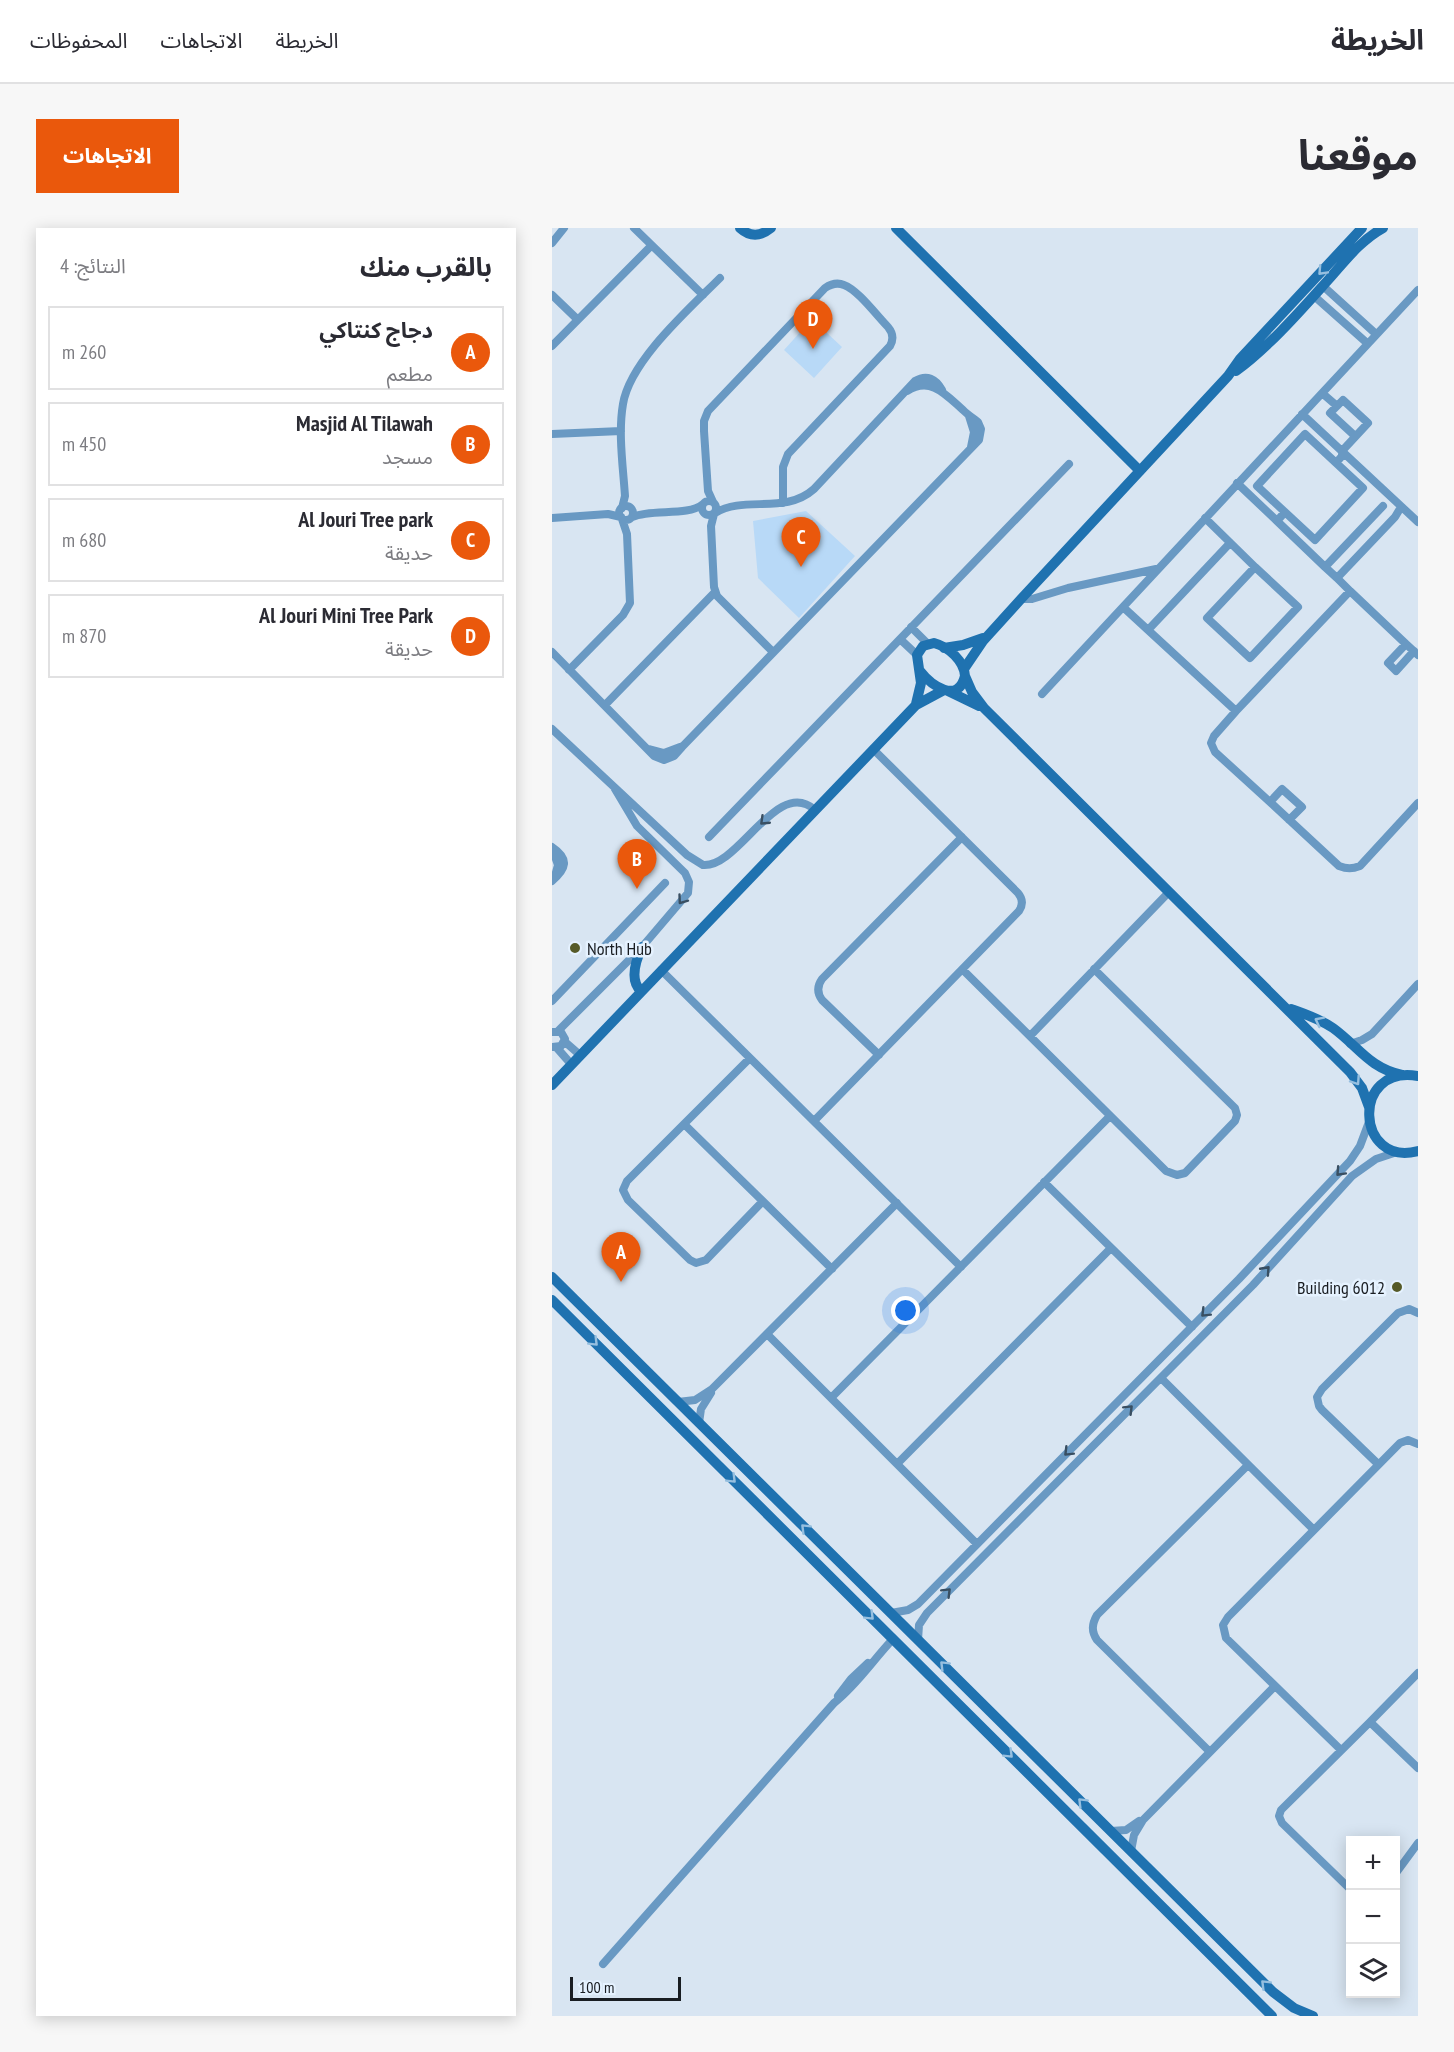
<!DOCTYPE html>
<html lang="ar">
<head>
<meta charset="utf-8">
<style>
  body { margin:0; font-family:"PT Sans Narrow","Noto Sans Arabic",sans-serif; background:#f7f7f7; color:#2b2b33; direction:rtl }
  .controls { position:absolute; right:18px; bottom:18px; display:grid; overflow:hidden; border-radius:0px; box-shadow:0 3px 15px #0003 }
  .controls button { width:54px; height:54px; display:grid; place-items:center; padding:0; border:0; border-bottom:2px solid #e1e1e2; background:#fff; color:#2b2b33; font:30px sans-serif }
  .scale { position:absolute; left:18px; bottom:15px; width:111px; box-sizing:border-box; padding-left:6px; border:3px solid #191d22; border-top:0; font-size:16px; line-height:21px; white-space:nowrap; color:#191d22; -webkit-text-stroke:4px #e5f2ff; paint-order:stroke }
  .you { position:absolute; left:354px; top:1083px; width:21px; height:21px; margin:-15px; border:4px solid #fff; border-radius:50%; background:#1a73e8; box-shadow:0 0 0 9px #1a73e833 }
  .badge { display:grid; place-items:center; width:39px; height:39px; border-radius:50%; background:#ea580c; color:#fff; font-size:20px; font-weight:700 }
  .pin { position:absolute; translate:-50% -50px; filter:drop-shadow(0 2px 3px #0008) }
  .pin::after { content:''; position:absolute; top:32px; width:21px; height:18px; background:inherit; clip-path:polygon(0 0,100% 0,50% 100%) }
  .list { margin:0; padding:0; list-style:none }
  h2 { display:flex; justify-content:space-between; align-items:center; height:78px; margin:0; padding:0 24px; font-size:26px }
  h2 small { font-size:20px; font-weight:400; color:#7c7c81 }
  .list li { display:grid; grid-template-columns:39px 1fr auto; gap:18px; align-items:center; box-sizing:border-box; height:84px; margin:0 12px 12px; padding:0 12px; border:2px solid #e1e1e2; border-radius:0px }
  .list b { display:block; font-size:22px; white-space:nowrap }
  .list p { margin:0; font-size:20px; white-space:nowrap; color:#7c7c81 }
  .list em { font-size:20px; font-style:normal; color:#7c7c81 }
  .icon { flex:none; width:33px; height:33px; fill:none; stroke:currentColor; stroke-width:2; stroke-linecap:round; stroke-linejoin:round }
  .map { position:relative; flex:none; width:866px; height:1788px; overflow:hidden; direction:ltr; border-radius:0px }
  header { display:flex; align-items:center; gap:36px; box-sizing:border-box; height:84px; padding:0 30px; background:#fff; border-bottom:2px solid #e1e1e2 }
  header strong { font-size:28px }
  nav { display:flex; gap:33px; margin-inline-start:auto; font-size:21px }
  .intro { display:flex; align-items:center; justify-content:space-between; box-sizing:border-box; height:144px; padding:0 36px }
  h1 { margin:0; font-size:42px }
  .button { padding:15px 27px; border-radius:0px; background:#ea580c; color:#fff; font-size:21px; font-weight:700 }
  main { display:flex; gap:36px; padding:0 36px }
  aside { flex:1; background:#fff; border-radius:0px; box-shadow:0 3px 15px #0003 }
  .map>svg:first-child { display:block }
</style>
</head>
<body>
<header>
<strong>الخريطة</strong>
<nav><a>الخريطة</a><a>الاتجاهات</a><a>المحفوظات</a></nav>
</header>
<div class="intro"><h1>موقعنا</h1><a class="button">الاتجاهات</a></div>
<main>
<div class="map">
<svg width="866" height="1788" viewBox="0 0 866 1788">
  <rect width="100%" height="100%" fill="#d8e5f2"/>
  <path fill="#b8d9f7" d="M260 91 290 119 262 150 232 122Z
    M254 283 303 328 247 390 206 350 201 293Z"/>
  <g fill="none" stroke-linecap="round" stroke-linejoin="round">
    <path stroke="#6999c3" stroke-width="8" d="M82 0 151 67
      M0 15 12 0
      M771 58 824 106
      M0 67 25 91
      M762 68 815 115
      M0 118 99 18
      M770 165 785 178
      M750 186 866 294
      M417 188 422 204 419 219
      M0 206 69 203
      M753 206 811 260 763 312 705 258Z
      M784 235 790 228V223L816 195 791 172 778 185 803 208
      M685 255 725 293 733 284
      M150 280a7 7 0 1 1 14 0a7 7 0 1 1-14 0Z
      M161 274 156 263 152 203V193L156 183 273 60C279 56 285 54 292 57 306 62 325 88 336 99 341 105 342 111 338 118L236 226 231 239V275
      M67 285a7 7 0 1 1 14 0a7 7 0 1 1-14 0Z
      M70 280 73 268C71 238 66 205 71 176 78 133 137 81 168 50
      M163 285C193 267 233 287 262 261L363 153C375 146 384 151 390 162
      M162 286 159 298 162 359 165 368 220 423
      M80 289C101 280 135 289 151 276
      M0 290 56 286 69 289
      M653 290 703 339
      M725 293 773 339
      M703 339 746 379 698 430 655 390Z
      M785 350 773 339 831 278
      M798 363 854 416
      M469 371H480L516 360 604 341
      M571 379 684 483
      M359 399 376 416
      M596 402 678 315
      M348 411 365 427
      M862 423 844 443 836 435 854 416 866 427
      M0 424 102 528 112 532 122 528 130 519 427 212 429 201 426 194C421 190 416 187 411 182 394 167 379 148 355 163
      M17 442 71 387 78 375 75 306 70 291
      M490 466 866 62
      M53 477 163 364
      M0 501 135 627 151 637C187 640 225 548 263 582
      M97 521 112 525 128 519
      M718 574 663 524 659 515 662 508 684 483 798 363 785 350 843 289 849 279
      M737 592 750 579 730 561 718 574 787 638C795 641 800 641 808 638L866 575
      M157 609 517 236
      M0 619C18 631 14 641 0 653
      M1 623 6 637 3 648
      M109 742 409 1039
      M411 742 614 943 625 947 633 945 683 893 685 887 683 880 542 741
      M0 773 113 655
      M6 803 90 719 136 665 137 654 133 645 85 598 63 561
      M0 804H9L13 811 9 818 0 819
      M478 808 617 664
      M12 813 28 827
      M798 816 810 812 820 806 866 756
      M5 820 19 836
      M327 827 270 772C265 765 265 758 270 751L410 609
      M198 830 75 953 71 962 76 972 138 1032 144 1035 154 1032 210 974
      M262 893 467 683C471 677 471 671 466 665L321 521
      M132 896 280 1041
      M492 954 640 1099
      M215 1106 425 1316
      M609 1150 762 1302
      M279 1170 558 888
      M126 1174 143 1172 160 1161 345 975
      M147 1195 149 1181 159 1165
      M345 1236 559 1020
      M826 1236 770 1182 767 1178 765 1169 770 1161 846 1085 857 1081 866 1085
      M339 1385 356 1382 366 1376 687 1051 798 933 808 918 817 894
      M366 1412 367 1397 375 1385 701 1057 800 948 824 931 845 924
      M286 1468 299 1451 316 1435
      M818 1494 866 1445
      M789 1522 674 1410 671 1397 676 1389 848 1215 856 1212 866 1216
      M658 1524 545 1412C539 1403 540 1396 545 1387L696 1237
      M559 1603 574 1602 587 1593
      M579 1623 582 1607 591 1592 723 1458
      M844 1645 866 1615
      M798 1661 730 1595 727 1588 729 1582 818 1494 866 1540
      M51 1736 282 1475C305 1457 321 1432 341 1411"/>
    <path stroke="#1f72b0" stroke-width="10" d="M188 0C198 9 208 9 219 0
      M344 0 588 243
      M684 143C717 119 750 81 777 51 793 33 809 12 831 0
      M392 420 411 417 431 410
      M412 441 431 413 469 371 676 148 688 131 810 0
      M413 448 420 464 432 480 798 844 810 860 817 879
      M396 463 427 478
      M364 476 369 455 365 427 371 418 382 415C397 419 412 433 413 448 406 477 379 457 368 443
      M89 763C77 752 84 732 90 719
      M739 781C753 786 768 791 781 800 806 818 817 840 850 847
      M866 848C798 836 804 940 866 923
      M0 857 364 477 392 462
      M0 1049 721 1764 742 1780 761 1788
      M0 1072 720 1788"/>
  </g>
  <defs><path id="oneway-chevron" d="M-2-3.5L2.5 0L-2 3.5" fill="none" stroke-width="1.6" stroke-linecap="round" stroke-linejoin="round" transform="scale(1.5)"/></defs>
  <g stroke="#96bfdf">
    <use href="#oneway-chevron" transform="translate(770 43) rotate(133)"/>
    <use href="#oneway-chevron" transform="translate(767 793) rotate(-153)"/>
    <use href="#oneway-chevron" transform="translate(804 853) rotate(56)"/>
    <use href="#oneway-chevron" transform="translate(42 1114) rotate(45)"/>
    <use href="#oneway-chevron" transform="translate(180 1251) rotate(45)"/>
    <use href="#oneway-chevron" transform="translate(253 1300) rotate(-135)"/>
    <use href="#oneway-chevron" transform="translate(318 1388) rotate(45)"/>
    <use href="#oneway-chevron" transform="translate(392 1437) rotate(-135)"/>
    <use href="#oneway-chevron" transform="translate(457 1526) rotate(45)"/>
    <use href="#oneway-chevron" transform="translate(530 1574) rotate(-135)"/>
    <use href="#oneway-chevron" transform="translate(713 1756) rotate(-135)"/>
  </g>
  <g stroke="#394f62">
    <use href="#oneway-chevron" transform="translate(212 593) rotate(136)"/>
    <use href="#oneway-chevron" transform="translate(130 672) rotate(126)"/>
    <use href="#oneway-chevron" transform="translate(788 944) rotate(133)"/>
    <use href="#oneway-chevron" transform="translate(714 1042) rotate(-48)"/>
    <use href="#oneway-chevron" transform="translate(653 1085) rotate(135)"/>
    <use href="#oneway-chevron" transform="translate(577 1181) rotate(-45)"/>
    <use href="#oneway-chevron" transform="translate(516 1224) rotate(135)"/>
    <use href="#oneway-chevron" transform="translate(395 1364) rotate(-45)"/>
  </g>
  <g fill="#565a28" stroke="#e5f2ff" stroke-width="2">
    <circle cx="23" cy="720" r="6"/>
    <circle cx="845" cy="1059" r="6"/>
  </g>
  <g text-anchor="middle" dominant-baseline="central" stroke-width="5" stroke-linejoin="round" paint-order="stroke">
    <g font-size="18" fill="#191d22" stroke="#e5f2ff" text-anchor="start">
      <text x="35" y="720">North Hub</text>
      <text x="833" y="1059" text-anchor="end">Building 6012</text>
    </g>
  </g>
</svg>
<div class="controls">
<button>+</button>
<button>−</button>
<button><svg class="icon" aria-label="layers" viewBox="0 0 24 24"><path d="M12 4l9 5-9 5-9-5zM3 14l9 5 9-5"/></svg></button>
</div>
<div class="scale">100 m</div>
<div class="you"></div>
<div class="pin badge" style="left:69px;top:1054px">A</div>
<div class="pin badge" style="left:85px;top:661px">B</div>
<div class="pin badge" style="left:249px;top:339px">C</div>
<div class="pin badge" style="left:261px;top:121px">D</div>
</div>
<aside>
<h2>بالقرب منك<small>النتائج: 4</small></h2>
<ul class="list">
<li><span class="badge">A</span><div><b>دجاج كنتاكي</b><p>مطعم</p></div><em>260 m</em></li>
<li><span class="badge">B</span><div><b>Masjid Al Tilawah</b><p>مسجد</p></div><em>450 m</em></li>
<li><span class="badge">C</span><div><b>Al Jouri Tree park</b><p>حديقة</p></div><em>680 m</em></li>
<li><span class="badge">D</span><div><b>Al Jouri Mini Tree Park</b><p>حديقة</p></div><em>870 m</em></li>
</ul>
</aside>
</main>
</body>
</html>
